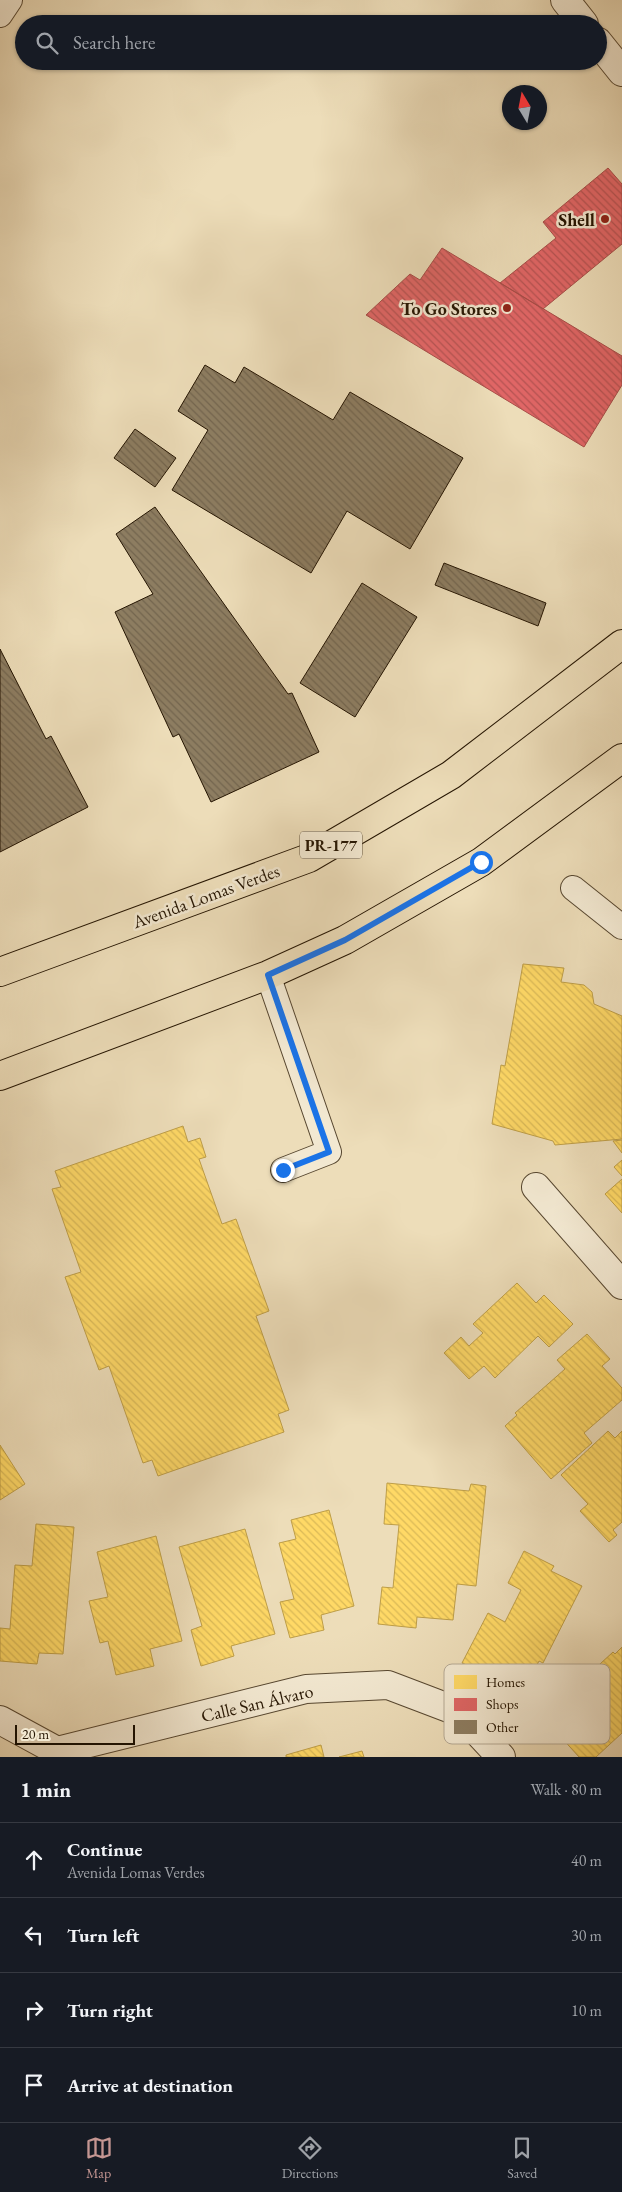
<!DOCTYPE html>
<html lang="en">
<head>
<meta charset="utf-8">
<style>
  body { margin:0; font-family:"EB Garamond",serif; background:#242831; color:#f1f3f6 }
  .compass { position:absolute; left:502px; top:85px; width:45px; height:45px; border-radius:50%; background:#171b24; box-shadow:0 1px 4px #0004; rotate:350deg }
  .scale { position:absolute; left:15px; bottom:12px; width:120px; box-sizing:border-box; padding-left:5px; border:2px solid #251502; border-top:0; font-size:14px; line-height:18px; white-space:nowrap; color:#251502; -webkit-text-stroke:4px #f3e9d2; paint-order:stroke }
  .stop { position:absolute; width:15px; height:15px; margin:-11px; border:4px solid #1a73e8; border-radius:50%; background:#fff }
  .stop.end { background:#1a73e8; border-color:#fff; box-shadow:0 1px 5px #0008 }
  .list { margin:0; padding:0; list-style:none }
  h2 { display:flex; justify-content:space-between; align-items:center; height:65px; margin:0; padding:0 20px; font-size:21px }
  h2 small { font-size:16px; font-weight:400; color:#9ea1a6 }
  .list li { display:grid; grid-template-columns:32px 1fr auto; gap:15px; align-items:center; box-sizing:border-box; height:75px; padding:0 20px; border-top:1px solid #363941 }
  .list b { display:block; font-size:19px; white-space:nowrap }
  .list p { margin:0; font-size:16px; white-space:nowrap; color:#9ea1a6 }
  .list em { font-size:16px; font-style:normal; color:#9ea1a6 }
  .icon { flex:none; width:28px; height:28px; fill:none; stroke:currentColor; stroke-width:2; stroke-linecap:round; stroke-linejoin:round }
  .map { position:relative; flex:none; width:622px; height:1757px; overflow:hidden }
  .search { position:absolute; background:#171b24; box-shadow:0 1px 4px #0004; left:15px; right:15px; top:15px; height:55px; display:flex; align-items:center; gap:12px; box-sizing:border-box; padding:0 18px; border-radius:28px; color:#9ea1a6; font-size:19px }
  .sheet { height:365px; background:#171b24 }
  nav { display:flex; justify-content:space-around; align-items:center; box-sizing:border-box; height:70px; border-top:1px solid #363941; background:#171b24; font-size:14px; color:#9ea1a6 }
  nav a { display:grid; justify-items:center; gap:2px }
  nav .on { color:#c59692 }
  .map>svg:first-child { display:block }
</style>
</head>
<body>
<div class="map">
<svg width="622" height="1757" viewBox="0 0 622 1757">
  <defs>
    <pattern id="homes-back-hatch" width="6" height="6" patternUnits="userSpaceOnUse" patternTransform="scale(1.25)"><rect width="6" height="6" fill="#ffd966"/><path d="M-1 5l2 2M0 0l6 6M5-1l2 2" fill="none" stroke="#dab957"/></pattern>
    <pattern id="shops-back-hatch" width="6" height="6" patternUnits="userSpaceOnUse" patternTransform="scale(1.25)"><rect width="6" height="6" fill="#e06666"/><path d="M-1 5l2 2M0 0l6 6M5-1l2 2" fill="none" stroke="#b55352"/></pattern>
    <pattern id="building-back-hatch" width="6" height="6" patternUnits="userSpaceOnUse" patternTransform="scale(1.25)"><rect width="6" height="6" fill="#8d7d61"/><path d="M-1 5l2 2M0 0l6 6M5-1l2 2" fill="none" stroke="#73654e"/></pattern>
  </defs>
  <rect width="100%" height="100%" fill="#edddb9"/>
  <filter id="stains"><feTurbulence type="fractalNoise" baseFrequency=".004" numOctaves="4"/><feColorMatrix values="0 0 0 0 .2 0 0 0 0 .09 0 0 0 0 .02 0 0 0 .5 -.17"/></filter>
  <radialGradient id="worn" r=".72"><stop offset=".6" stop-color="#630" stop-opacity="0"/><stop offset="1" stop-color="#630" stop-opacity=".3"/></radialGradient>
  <path fill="url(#homes-back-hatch)" stroke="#be9e48" d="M523 964 564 968 561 982 584 985 592 992 594 1004 622 1016V1139L555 1145 553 1141 492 1124 501 1065 505 1066Z
    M183 1126 188 1142 200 1138 206 1157 199 1159 222 1224 236 1219 269 1311 256 1316 289 1410 278 1414 284 1432 158 1476 152 1460 143 1463 109 1366 99 1370 65 1277 81 1272 52 1189 61 1187 55 1171Z
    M622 1140V1153L613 1141Z
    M622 1160V1176L614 1167Z
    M622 1179V1213L605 1194Z
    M517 1283 536 1303 544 1295 573 1324 549 1347 538 1336 495 1378 484 1366 469 1379 444 1353 461 1337 469 1346 483 1333 473 1324Z
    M587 1334 610 1359 602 1366 622 1388V1400L584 1433 592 1443 551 1479 505 1426 517 1415 515 1413 565 1369 557 1360Z
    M608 1431 615 1438 622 1431V1522L613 1530 617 1535 609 1542 580 1511 588 1504 561 1475Z
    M0 1445 25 1484 0 1500Z
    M387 1483 469 1491 471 1484 486 1486 476 1586 457 1584 453 1620 417 1617 416 1628 378 1624 382 1587 393 1588 399 1525 384 1524Z
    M329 1510 354 1606 321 1615 324 1630 290 1638 280 1602 294 1599 279 1543 296 1539 291 1520Z
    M36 1524 74 1527 63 1654 39 1653 37 1664 0 1661V1628L10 1629 15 1565 32 1566Z
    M245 1529 275 1634 231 1646 234 1656 201 1666 191 1630 202 1626 179 1547Z
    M156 1536 182 1641 150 1649 154 1666 116 1675 108 1641 100 1643 89 1601 108 1597 97 1552Z
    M524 1551 554 1566 551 1571 582 1586 543 1663 539 1661 527 1685 501 1673 497 1680 462 1663 488 1613 505 1622 521 1590 508 1583Z
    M622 1647V1733L596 1757H579L560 1736 553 1743 529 1715 555 1691 562 1699 613 1652 615 1654Z
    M321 1745 324 1757H286V1755Z
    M362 1751 364 1757H339Z"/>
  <path fill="url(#shops-back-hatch)" stroke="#a84e48" d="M608 168 622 184V244L543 309 500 283 556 238 543 222Z
    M442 248 622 356V385L584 447 366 315 410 274 420 280Z"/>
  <path fill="url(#building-back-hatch)" stroke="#251502" d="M205 365 235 383 244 367 333 420 350 392 463 458 410 549 347 511 311 573 172 490 208 430 178 411Z
    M135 429 176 458 155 487 114 458Z
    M155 507 288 694 292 693 319 752 211 802 179 734 173 737 115 612 153 594 116 534Z
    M444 563 546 603 538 626 435 585Z
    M362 583 417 617 355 717 300 683Z
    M0 649 46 739 51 736 88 807 0 852Z"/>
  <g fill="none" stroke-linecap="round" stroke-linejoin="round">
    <defs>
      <path id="lane" d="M0 15 10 0
        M573 888 622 927
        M268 975 329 1152 283 1170"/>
      <path id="street" d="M565 0 584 24
        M598 42 622 72
        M536 1187 622 1285
        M0 1720 57 1751 306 1689 388 1685 459 1712 501 1757"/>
      <path id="primary" d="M0 972 309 858 451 775 622 644
        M0 1076 268 975 345 940 481 862 622 758"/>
    </defs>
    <use href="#lane" stroke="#574730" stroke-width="26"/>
    <use href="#street" stroke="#574730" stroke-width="30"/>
    <use href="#primary" stroke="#251502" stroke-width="30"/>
    <use href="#lane" stroke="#f3e9d2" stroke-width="24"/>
    <use href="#street" stroke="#f3e9d2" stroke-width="28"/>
    <use href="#primary" stroke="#edddb9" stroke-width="28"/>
  </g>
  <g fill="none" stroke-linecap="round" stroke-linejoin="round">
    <path stroke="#1a73e8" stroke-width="6" d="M283 1170 329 1152 268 975 345 940 481 862"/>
  </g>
  <g fill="#8f2418" stroke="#f3e9d2" stroke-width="2">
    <circle cx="605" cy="219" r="5"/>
    <circle cx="507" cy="308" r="5"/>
  </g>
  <g text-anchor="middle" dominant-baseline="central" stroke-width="5" stroke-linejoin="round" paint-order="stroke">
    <rect fill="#f3e9d2" stroke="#635540" stroke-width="1" x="300" y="831.5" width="62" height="27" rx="4"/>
    <g font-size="16" font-weight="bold" fill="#251502">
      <text x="331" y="845">PR-177</text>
    </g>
    <g font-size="18" font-weight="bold" fill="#251502" stroke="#f3e9d2" text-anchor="end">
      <text x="595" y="219">Shell</text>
      <text x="497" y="308">To Go Stores</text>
    </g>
    <g font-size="18" fill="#251502" stroke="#f3e9d2">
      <text transform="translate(206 896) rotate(-20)">Avenida Lomas Verdes</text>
      <text transform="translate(257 1703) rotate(-13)">Calle San Álvaro</text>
    </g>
  </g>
  <rect x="444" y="1664" width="166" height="80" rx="8" fill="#f3e9d2" stroke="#b5a994" stroke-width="1"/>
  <rect x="454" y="1675" width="23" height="14" fill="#ffd966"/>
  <rect x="454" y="1698" width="23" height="13" fill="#e06666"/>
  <rect x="454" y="1720" width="23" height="14" fill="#8d7d61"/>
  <g font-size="14" fill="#251502">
    <text x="486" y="1687">Homes</text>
    <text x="486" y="1709">Shops</text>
    <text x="486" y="1732">Other</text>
  </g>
  <rect width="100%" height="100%" filter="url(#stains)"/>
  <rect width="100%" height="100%" fill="url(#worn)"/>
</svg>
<svg class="compass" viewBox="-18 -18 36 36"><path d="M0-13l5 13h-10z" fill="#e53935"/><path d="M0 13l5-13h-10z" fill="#9ea1a6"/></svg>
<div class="scale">20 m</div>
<div class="stop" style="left:481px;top:862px"></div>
<div class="stop end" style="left:283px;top:1170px"></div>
<div class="search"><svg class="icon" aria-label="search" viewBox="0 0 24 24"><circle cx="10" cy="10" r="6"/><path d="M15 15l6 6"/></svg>Search here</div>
</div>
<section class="sheet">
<h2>1 min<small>Walk · 80 m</small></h2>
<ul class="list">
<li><svg class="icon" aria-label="ahead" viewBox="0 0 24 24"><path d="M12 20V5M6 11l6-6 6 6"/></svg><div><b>Continue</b><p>Avenida Lomas Verdes</p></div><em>40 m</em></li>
<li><svg class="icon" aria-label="left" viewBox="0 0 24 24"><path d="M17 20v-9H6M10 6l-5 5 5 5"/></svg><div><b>Turn left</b></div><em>30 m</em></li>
<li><svg class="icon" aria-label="right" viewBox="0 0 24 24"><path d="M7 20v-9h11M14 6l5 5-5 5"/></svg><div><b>Turn right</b></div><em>10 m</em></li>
<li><svg class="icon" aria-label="arrive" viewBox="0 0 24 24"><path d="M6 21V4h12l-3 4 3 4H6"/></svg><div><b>Arrive at destination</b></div></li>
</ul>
</section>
<nav>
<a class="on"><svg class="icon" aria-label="map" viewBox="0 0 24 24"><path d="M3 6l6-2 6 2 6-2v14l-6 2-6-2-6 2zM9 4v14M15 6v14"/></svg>Map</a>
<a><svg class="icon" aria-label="directions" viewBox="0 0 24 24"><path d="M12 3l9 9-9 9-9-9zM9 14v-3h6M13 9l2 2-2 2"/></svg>Directions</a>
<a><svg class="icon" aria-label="saved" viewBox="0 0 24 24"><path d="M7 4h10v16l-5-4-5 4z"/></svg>Saved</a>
</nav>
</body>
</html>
